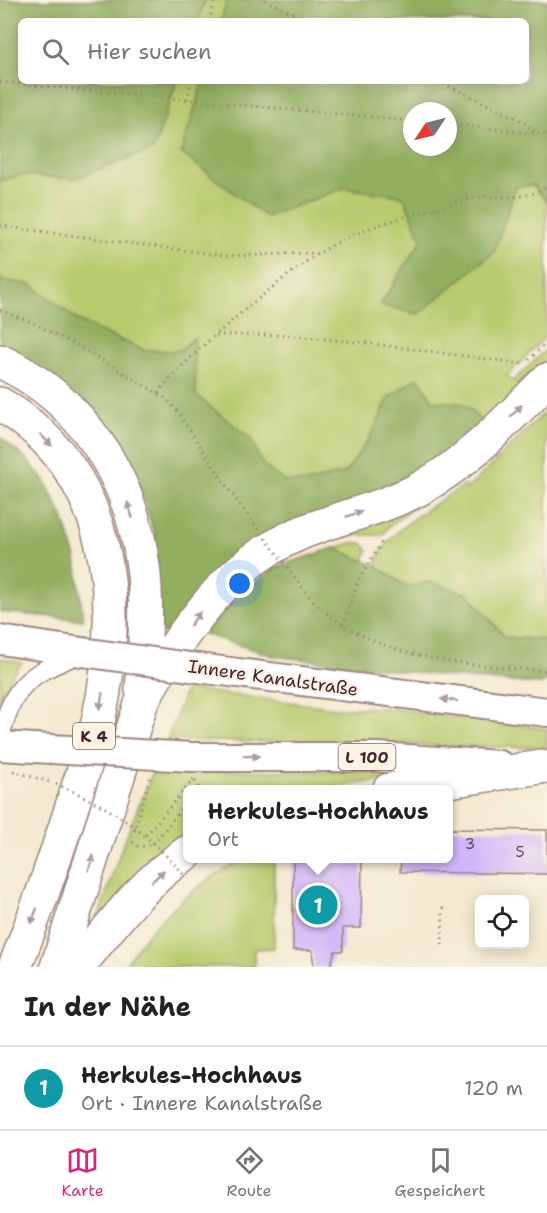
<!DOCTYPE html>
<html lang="de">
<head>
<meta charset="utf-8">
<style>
  body { margin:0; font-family:"Shantell Sans",sans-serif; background:#f6f6f6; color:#222 }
  .controls { position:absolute; right:18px; bottom:18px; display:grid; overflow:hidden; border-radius:9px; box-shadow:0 3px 15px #0003 }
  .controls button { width:54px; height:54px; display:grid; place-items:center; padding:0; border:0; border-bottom:2px solid #e0e0e0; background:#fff; color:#222; font:30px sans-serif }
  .compass { position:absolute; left:403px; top:102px; width:54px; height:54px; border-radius:50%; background:#fff; box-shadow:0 3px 15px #0003; rotate:235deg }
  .you { position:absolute; left:240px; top:584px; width:21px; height:21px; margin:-15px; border:4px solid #fff; border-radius:50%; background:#1a73e8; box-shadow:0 0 0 9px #1a73e833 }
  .badge { display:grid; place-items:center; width:39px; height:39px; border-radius:50%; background:#db2777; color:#fff; font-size:20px; font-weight:700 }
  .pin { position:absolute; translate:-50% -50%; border:3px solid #fff; box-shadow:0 2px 6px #0006 }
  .popup { position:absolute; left:183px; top:785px; width:270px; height:78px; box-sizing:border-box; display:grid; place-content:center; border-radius:9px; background:#fff; filter:drop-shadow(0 2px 4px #0005); font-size:20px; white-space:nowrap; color:#767676 }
  .popup b { font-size:22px; color:#222 }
  .popup::after { content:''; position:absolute; left:50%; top:100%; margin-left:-12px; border:12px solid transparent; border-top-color:#fff }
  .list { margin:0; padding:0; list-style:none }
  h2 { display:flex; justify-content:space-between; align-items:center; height:78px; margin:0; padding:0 24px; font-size:26px }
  h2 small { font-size:20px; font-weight:400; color:#767676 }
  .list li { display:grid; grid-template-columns:39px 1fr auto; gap:18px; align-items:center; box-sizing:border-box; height:84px; padding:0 24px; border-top:2px solid #e0e0e0 }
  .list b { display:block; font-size:22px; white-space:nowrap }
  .list p { margin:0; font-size:20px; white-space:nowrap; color:#767676 }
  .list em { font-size:20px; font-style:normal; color:#767676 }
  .icon { flex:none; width:33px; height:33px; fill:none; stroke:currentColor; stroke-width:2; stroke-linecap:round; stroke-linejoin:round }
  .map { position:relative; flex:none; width:547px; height:967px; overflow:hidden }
  .search { position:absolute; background:#fff; box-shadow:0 3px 15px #0003; left:18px; right:18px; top:18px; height:66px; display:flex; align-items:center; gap:15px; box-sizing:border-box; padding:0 21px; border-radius:9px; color:#767676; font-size:22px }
  .sheet { height:162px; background:#fff }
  nav { display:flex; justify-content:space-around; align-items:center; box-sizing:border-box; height:84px; border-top:2px solid #e0e0e0; background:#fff; font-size:16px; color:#767676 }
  nav a { display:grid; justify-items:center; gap:3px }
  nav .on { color:#db2777 }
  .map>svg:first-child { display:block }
</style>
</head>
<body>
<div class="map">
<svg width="547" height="967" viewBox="0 0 547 967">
  <rect width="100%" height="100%" fill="#fcf5e5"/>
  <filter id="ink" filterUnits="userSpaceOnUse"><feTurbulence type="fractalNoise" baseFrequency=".0167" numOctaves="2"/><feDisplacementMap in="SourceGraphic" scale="12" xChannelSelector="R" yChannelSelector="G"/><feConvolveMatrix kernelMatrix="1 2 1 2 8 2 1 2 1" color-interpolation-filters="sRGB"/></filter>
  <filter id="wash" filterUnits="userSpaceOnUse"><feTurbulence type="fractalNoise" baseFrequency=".008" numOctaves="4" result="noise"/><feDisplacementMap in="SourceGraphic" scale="24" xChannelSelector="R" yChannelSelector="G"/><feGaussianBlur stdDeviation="1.35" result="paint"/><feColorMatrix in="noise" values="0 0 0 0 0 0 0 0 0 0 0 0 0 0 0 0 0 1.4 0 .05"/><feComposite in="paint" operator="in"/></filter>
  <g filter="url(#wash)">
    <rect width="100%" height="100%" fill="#f4ead1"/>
    <path fill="#b8cb6e" stroke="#81754c" stroke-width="1.5" fill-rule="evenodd" d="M0 0H547V335L507 376 513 381 547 349V363L485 425 321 513 0 303ZM21 21H526V81H21ZM412 111H448V147H412Z
      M547 410V640L505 637 468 594 430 582 408 587 376 566C382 532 437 504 464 485L467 489Z
      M418 504 388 527 383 535H353L319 541Z
      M352 543H362L368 550 364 561 334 548Z
      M0 658 22 663C10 675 5 687 0 703Z
      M186 689 335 708H389L547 729V748L167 740Z
      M154 769 412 773 411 776 320 789 188 790 187 835 95 927 122 847Z
      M245 859H274V948L254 949V967H124C151 922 198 881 245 859Z"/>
    <path fill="#92af61" stroke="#6e6746" stroke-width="1.5" fill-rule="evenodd" d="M0 0H205L198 21H21V81H177L154 149 74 179 21 175 0 181Z
      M227 0H547V202L533 185 516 187 494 252 418 314 380 305 422 240 403 196 344 188 266 217 181 153 203 81H526V21H221ZM412 111H448V147H412Z
      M0 280 30 284 82 323 143 350 178 351 194 338 196 395 251 439 262 464 284 481 306 483 346 472 372 434 389 397 418 377 433 401 464 404 485 425 429 469 244 551 204 583 180 618 171 635 160 632 155 537 145 503 132 470 116 446 0 347Z
      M0 437 25 458 44 479 63 517 76 558 83 620 0 612Z
      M334 548 376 566 408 587 430 582 468 594 505 637 547 640V681L541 684 471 679 274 656 203 634 237 596 276 567Z"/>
    <g id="blocks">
      <path fill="#d0b5fa" d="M448 829 547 830V874L400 872 401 858H448Z
        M293 858H362L361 928H343V951H335L330 967H314L312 950H293Z"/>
    </g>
  </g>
  <g filter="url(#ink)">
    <use href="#blocks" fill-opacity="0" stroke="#9f847e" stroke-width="1.5"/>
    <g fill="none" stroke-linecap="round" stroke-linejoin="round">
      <defs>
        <path id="street" d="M0 737C15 680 30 675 81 653"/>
        <path id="primary" d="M0 640 82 652
          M190 667 547 712
          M0 746 51 749
          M192 757H378L499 765"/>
        <path id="highway" d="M0 361C83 400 131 476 143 566 148 603 145 652 142 690
          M0 404C115 472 124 604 98 722 92 748 82 774 74 800 56 857 36 912 15 967
          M389 790 541 767
          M57 967 141 704C153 679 168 657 184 634 218 588 249 554 303 532 341 517 383 508 419 489 470 461 506 421 547 380
          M78 967C111 926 143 882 188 852"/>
      </defs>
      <use href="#street" stroke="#9f847e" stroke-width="21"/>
      <use href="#primary" stroke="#9f847e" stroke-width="32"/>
      <use href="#highway" stroke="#9f847e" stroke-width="36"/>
      <path stroke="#9f847e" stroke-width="3" stroke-dasharray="1.5 4.5" stroke-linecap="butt" d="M265 0 309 21
        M209 21 215 0
        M438 81 522 121 537 133
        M0 82 412 121
        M187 99 192 81
        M448 124 547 135
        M0 226 228 256 309 253 317 254
        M0 310 31 322 76 345 164 397 175 408 236 500
        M216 335H286L375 344 524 364
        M529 360 547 342
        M158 393C184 361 216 334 247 308 279 282 310 255 347 238 380 222 416 214 451 204 459 202 469 198 477 197 501 196 528 201 547 186
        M313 601C377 662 464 664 547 671
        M343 625 358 581 383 540
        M13 771 53 783
        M150 778 133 835V843L139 847 152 845 188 801
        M195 781 198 787 197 790
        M146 835 194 779
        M442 945 443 905"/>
      <use href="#street" stroke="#fff" stroke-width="18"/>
      <use href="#primary" stroke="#fff" stroke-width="28"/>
      <use href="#highway" stroke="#fff" stroke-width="33"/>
      <defs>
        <path id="primary-bridge" d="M82 652 190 667
          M51 749 192 757"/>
      </defs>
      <use href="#primary-bridge" stroke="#9f847e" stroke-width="32" stroke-linecap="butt"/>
      <path stroke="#9f847e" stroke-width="3" stroke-dasharray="1.5 4.5" stroke-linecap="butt" d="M236 500 313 601
        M56 784C111 807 145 830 184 875"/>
      <use href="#primary-bridge" stroke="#fff" stroke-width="28"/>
    </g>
    <defs><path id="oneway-solid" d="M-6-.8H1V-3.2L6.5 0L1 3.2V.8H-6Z" transform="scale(1.5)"/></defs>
    <g fill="#ae9aa0">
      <use href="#oneway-solid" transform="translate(516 411) rotate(-45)"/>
      <use href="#oneway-solid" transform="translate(46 440) rotate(45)"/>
      <use href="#oneway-solid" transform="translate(130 510) rotate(-108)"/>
      <use href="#oneway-solid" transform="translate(354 514) rotate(-19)"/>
      <use href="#oneway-solid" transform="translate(195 619) rotate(-54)"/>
      <use href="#oneway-solid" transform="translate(449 700) rotate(-173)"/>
      <use href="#oneway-solid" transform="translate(101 701) rotate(100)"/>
      <use href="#oneway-solid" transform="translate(251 756)"/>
      <use href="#oneway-solid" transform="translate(91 863) rotate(-73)"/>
      <use href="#oneway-solid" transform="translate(158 876) rotate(-43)"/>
      <use href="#oneway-solid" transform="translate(34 916) rotate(111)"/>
    </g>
  </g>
  <g text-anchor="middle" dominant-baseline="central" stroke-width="5" stroke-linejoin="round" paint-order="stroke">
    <g font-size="15" fill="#6c445f">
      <text x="470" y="844">3</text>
      <text x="520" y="852">5</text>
    </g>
    <g fill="#fcf5e5" stroke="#7f5f63" stroke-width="1.5">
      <rect x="73" y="723" width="42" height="26" rx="4.5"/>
      <rect x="338.5" y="744" width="57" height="26" rx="4.5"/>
    </g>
    <g font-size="16" font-weight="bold" fill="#4a1f2b">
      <text x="94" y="736">K 4</text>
      <text x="367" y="757">L 100</text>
    </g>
    <g font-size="18" fill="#4a1f2b" stroke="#fcf5e5">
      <text transform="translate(273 678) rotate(8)">Innere Kanalstraße</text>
    </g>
  </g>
</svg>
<div class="controls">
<button><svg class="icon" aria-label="locate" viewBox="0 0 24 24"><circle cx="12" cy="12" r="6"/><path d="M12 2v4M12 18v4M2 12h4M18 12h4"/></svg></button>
</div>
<svg class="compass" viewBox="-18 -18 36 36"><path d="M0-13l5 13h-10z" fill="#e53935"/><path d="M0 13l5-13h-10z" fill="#767676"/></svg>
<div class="you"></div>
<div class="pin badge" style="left:318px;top:905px;background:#0f9aa8">1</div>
<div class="popup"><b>Herkules-Hochhaus</b>Ort</div>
<div class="search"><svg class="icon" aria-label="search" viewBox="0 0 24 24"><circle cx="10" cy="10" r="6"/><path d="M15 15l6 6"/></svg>Hier suchen</div>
</div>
<section class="sheet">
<h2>In der Nähe<small></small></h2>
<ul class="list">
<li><span class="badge" style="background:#0f9aa8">1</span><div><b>Herkules-Hochhaus</b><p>Ort · Innere Kanalstraße</p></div><em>120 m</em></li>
</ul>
</section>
<nav>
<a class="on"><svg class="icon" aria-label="map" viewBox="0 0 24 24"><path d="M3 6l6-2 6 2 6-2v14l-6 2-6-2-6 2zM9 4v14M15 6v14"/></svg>Karte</a>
<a><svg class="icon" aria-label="directions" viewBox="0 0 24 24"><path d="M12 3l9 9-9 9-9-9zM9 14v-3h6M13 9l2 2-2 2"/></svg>Route</a>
<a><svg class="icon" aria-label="saved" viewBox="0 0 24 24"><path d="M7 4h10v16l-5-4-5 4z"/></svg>Gespeichert</a>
</nav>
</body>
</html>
